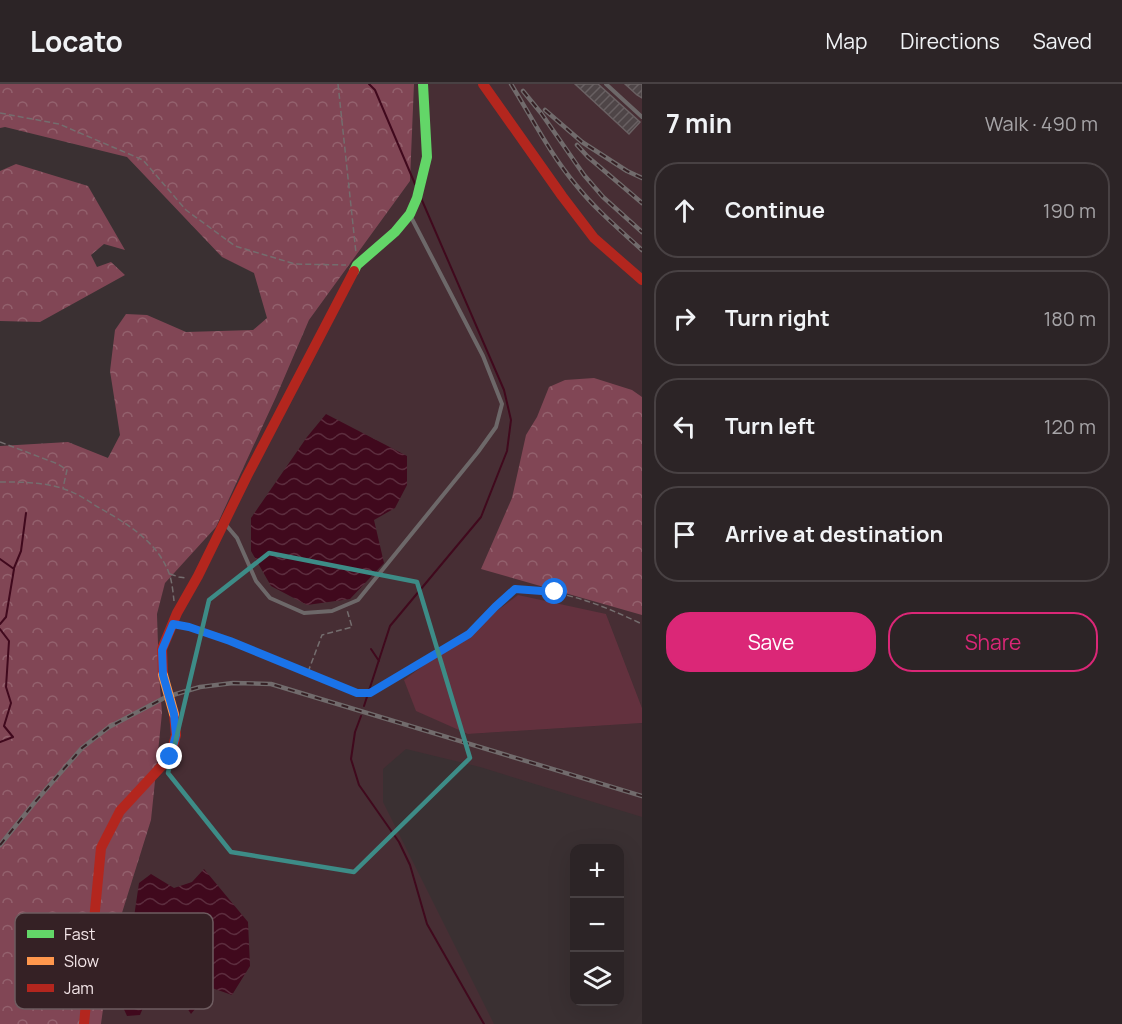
<!DOCTYPE html>
<html lang="en">
<head>
<meta charset="utf-8">
<style>
  body { margin:0; font-family:Manrope,sans-serif; background:#383032; color:#f1f3f6 }
  .controls { position:absolute; right:18px; bottom:18px; display:grid; overflow:hidden; border-radius:12px; box-shadow:0 6px 24px #0002 }
  .controls button { width:54px; height:54px; display:grid; place-items:center; padding:0; border:0; border-bottom:2px solid #484143; background:#2c2426; color:#f1f3f6; font:30px sans-serif }
  .stop { position:absolute; width:18px; height:18px; margin:-14px; border:4px solid #1a73e8; border-radius:50%; background:#fff }
  .stop.end { background:#1a73e8; border-color:#fff; box-shadow:0 2px 6px #0008 }
  .list { margin:0; padding:0; list-style:none }
  h2 { display:flex; justify-content:space-between; align-items:center; height:78px; margin:0; padding:0 24px; font-size:26px }
  h2 small { font-size:20px; font-weight:400; color:#a6a4a7 }
  .list li { display:grid; grid-template-columns:39px 1fr auto; gap:18px; align-items:center; box-sizing:border-box; height:96px; margin:0 12px 12px; padding:0 12px; border:2px solid #484143; border-radius:24px }
  .list b { display:block; font-size:22px; white-space:nowrap }
  .list em { font-size:20px; font-style:normal; color:#a6a4a7 }
  .actions { display:flex; gap:12px; padding:18px 24px }
  .actions a { flex:1; padding:14px 0; border:2px solid #db2777; border-radius:24px; text-align:center; font-size:21px; color:#db2777 }
  .actions .main { background:#db2777; color:#fff }
  .icon { flex:none; width:33px; height:33px; fill:none; stroke:currentColor; stroke-width:2; stroke-linecap:round; stroke-linejoin:round }
  .map { position:relative; flex:none; width:642px; height:940px; overflow:hidden }
  header { display:flex; align-items:center; gap:36px; box-sizing:border-box; height:84px; padding:0 30px; background:#2c2426; border-bottom:2px solid #484143 }
  header strong { font-size:28px }
  nav { display:flex; gap:33px; margin-inline-start:auto; font-size:21px }
  main { display:flex }
  aside { flex:1; background:#2c2426 }
  .map>svg:first-child { display:block }
</style>
</head>
<body>
<header>
<strong>Locato</strong>
<nav><a>Map</a><a>Directions</a><a>Saved</a></nav>
</header>
<main>
<div class="map">
<svg width="642" height="940" viewBox="0 0 642 940">
  <defs>
    <pattern id="forest-crowns" width="20" height="18" patternUnits="userSpaceOnUse" patternTransform="scale(1.5)"><rect width="20" height="18" fill="#814655"/><path d="M2 6a3 3 0 1 1 6 0M12 15a3 3 0 1 1 6 0" fill="none" stroke="#93616d"/></pattern>
    <pattern id="water-waves" width="16" height="10" patternUnits="userSpaceOnUse" patternTransform="scale(1.5)"><rect width="16" height="10" fill="#40091d"/><path d="M0 5q4-4 8 0t8 0" fill="none" stroke="#5c2d3e"/></pattern>
    <pattern id="building-hatch" width="6" height="6" patternUnits="userSpaceOnUse" patternTransform="scale(1.5)"><rect width="6" height="6" fill="#4e4547"/><path d="M-1 1l2-2M0 6l6-6M5 7l2-2" fill="none" stroke="#686062"/></pattern>
  </defs>
  <rect width="100%" height="100%" fill="#3a3032"/>
  <path fill="#472e34" d="M414 0H642V624L606 530 468 650 642 639V733L480 683 406 665 383 685V718L494 940H101L112 861 151 736 159 590 157 530 165 498 216 443 276 313 309 236 410 97Z"/>
  <path fill="url(#forest-crowns)" d="M0 0H414L410 97 309 236 276 313 216 443 165 499 157 530 159 590 162 629 151 736 112 861 101 940H0V362L68 358 108 374 120 351 110 287 115 246 126 230 147 231 186 248 253 246 267 234 254 189 222 173 127 73 5 43 0 44Z
    M16 80 88 102 125 166 104 160 91 171 97 183 111 178 125 191 40 238 0 237V87Z
    M594 294 632 306 642 313V531L481 485 512 414 526 351 537 333 549 303 565 296Z"/>
  <path fill="#63313e" d="M518 511 606 530 642 624V639L468 650 416 627 404 596Z"/>
  <path fill="url(#water-waves)" d="M326 330 407 372V401L395 424 374 436 384 479 350 515 307 521 271 502 251 467V434L307 353Z
    M204 785 248 838 250 882 232 911 212 904 191 930 187 924 191 905 179 896 145 919 140 931 127 932 117 910 118 848 134 833 139 799 151 790 174 804 192 798Z"/>
  <g fill="none" stroke-linecap="round" stroke-linejoin="round">
    <path stroke="#40091d" stroke-width="2" d="M369 0 375 6 415 100
      M0 475 14 485 6 533 0 540
      M14 484 21 467 26 429
      M0 545 9 557 6 603 11 619 4 642 13 653 0 658
      M371 565 379 577
      M364 622 390 542 481 433 507 367 511 336 504 306 421 114
      M361 632 355 648 351 675 359 701 399 758 410 781 427 840 484 940"/>
  </g>
  <path fill="url(#building-hatch)" stroke="#6a6163" stroke-width="1.5" d="M575 0H598L640 38 629 50Z
    M625 0H642V14L637 11Z"/>
  <g fill="none" stroke-linecap="round" stroke-linejoin="round">
    <path stroke="#746d6e" stroke-width="1.5" stroke-dasharray="6 3" stroke-linecap="butt" d="M338 0 356 169
      M0 29 59 40 143 76 186 126 235 162 295 180 346 181
      M0 358 58 380 67 386 63 404
      M0 398C21 398 44 398 64 405 76 409 86 415 96 422 125 438 157 457 169 489 172 497 173 508 174 517
      M170 490 179 493 186 494
      M183 542 230 557 357 609H370L469 551 495 523 515 505C562 505 600 520 642 540
      M308 588 322 551 352 543 347 526"/>
    <path stroke="#6d6869" stroke-width="4" d="M606 0 642 33
      M226 441 237 454 256 497 270 514 304 529 332 527 358 516 478 368 496 343 502 320 483 272 410 131"/>
    <path stroke="#63d668" stroke-width="10" d="M354 187 357 181 395 148 410 130 417 114 427 73 423 0"/>
    <path stroke="#b3261e" stroke-width="10" d="M483 0 562 112 594 154 642 196
      M163 591 162 565 177 529 198 492 247 392 354 187
      M84 940 101 764 120 727 170 673 176 651 174 630"/>
    <defs>
      <path id="rail" d="M511 0C532 34 550 70 576 101 595 125 619 145 642 166
        M523 7 541 29 584 91 603 113 642 148
        M545 26 582 58 627 87 642 94
        M577 61 588 73 642 119
        M0 761 35 718 82 664 109 643 166 613 200 603 233 599 271 600 642 712"/>
    </defs>
    <use href="#rail" stroke="#716b6c" stroke-width="4.5"/>
    <use href="#rail" stroke="#352125" stroke-width="2" stroke-dasharray="7" stroke-linecap="butt"/>
    <path stroke="#ff974d" stroke-width="10" d="M163 591 174 630"/>
  </g>
  <g fill="none" stroke-linecap="round" stroke-linejoin="round">
    <path stroke="#1a73e8" stroke-width="8" d="M170 673 176 651 174 630 163 591 162 566 173 540 189 543 230 557 357 609H370L469 550 495 523 515 505 555 508"/>
  </g>
  <path fill="none" stroke="#3d8c87" stroke-width="4.5" stroke-linejoin="round" d="M269 469 417 498 470 674 354 788 231 768 168 689 209 516Z"/>
  <rect x="15" y="829" width="198" height="96" rx="9" fill="#352125" stroke="#6e5c60" stroke-width="1.5"/>
  <rect x="27" y="846" width="27" height="8" fill="#63d668"/>
  <rect x="27" y="873" width="27" height="8" fill="#ff974d"/>
  <rect x="27" y="900" width="27" height="8" fill="#b3261e"/>
  <g font-size="16" fill="#f4e6e9">
    <text x="64" y="856">Fast</text>
    <text x="64" y="883">Slow</text>
    <text x="64" y="910">Jam</text>
  </g>
</svg>
<div class="controls">
<button>+</button>
<button>−</button>
<button><svg class="icon" aria-label="layers" viewBox="0 0 24 24"><path d="M12 4l9 5-9 5-9-5zM3 14l9 5 9-5"/></svg></button>
</div>
<div class="stop" style="left:555px;top:508px"></div>
<div class="stop end" style="left:170px;top:673px"></div>
</div>
<aside>
<h2>7 min<small>Walk · 490 m</small></h2>
<ul class="list">
<li><svg class="icon" aria-label="ahead" viewBox="0 0 24 24"><path d="M12 20V5M6 11l6-6 6 6"/></svg><div><b>Continue</b></div><em>190 m</em></li>
<li><svg class="icon" aria-label="right" viewBox="0 0 24 24"><path d="M7 20v-9h11M14 6l5 5-5 5"/></svg><div><b>Turn right</b></div><em>180 m</em></li>
<li><svg class="icon" aria-label="left" viewBox="0 0 24 24"><path d="M17 20v-9H6M10 6l-5 5 5 5"/></svg><div><b>Turn left</b></div><em>120 m</em></li>
<li><svg class="icon" aria-label="arrive" viewBox="0 0 24 24"><path d="M6 21V4h12l-3 4 3 4H6"/></svg><div><b>Arrive at destination</b></div></li>
</ul>
<div class="actions"><a class="main">Save</a><a>Share</a></div>
</aside>
</main>
</body>
</html>
